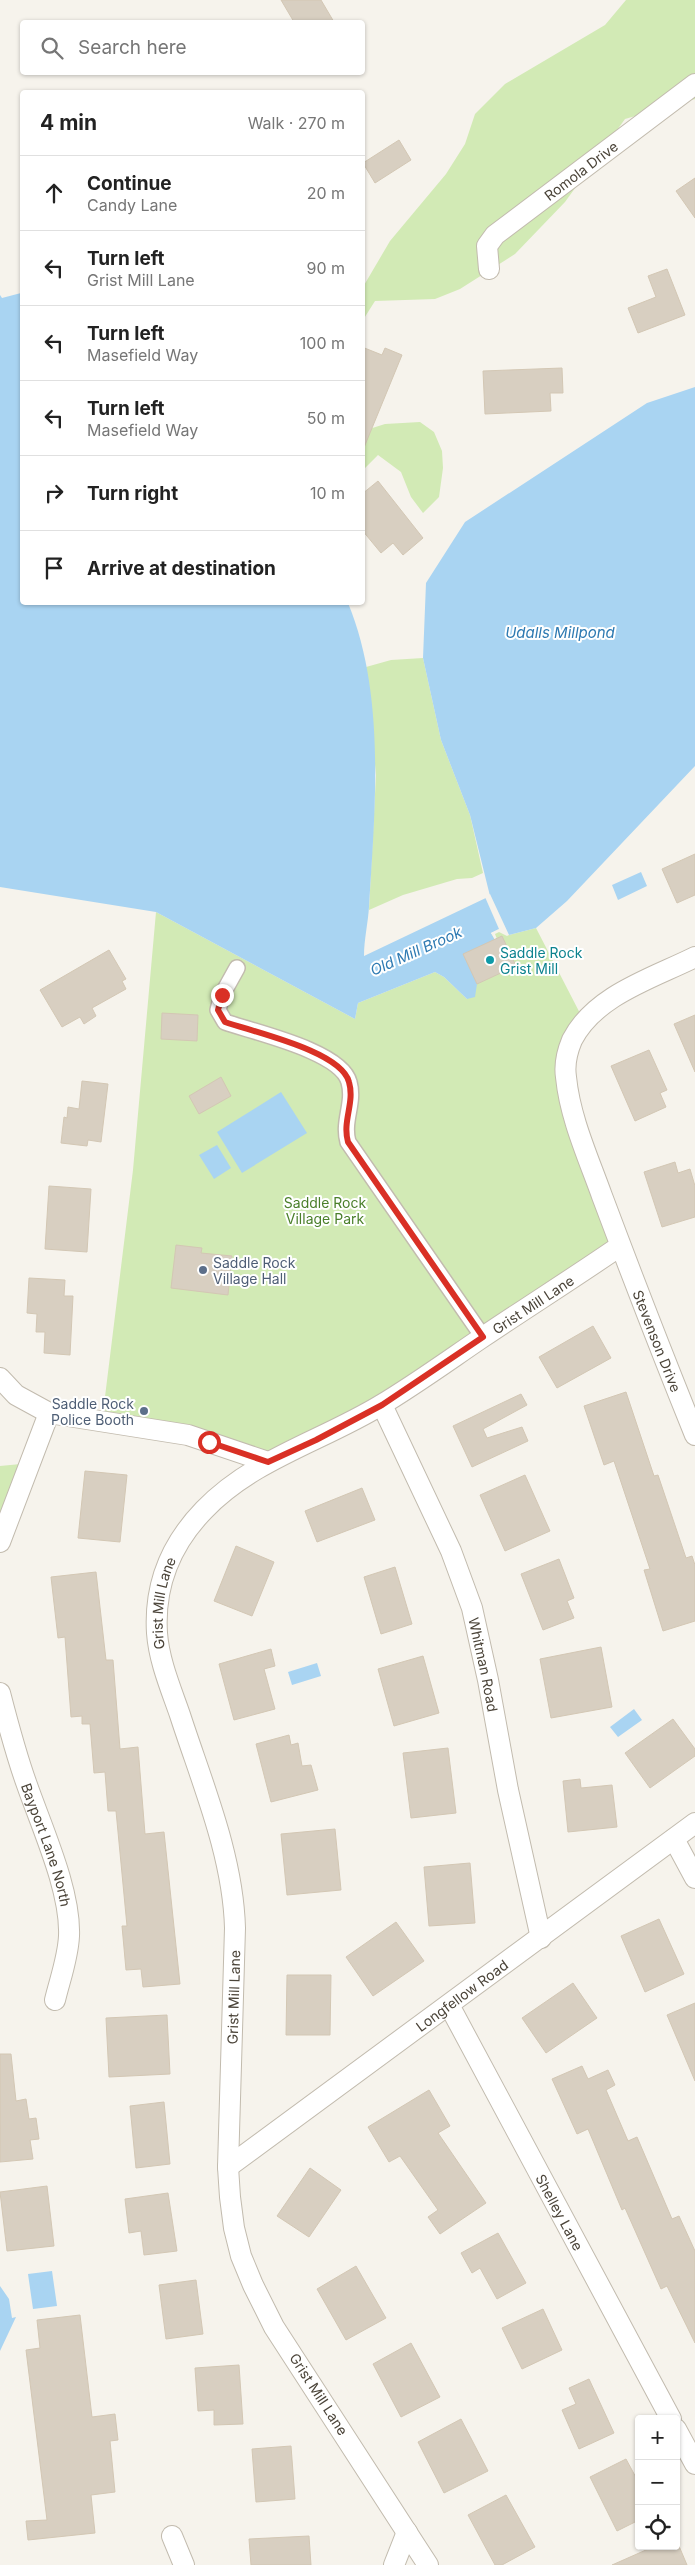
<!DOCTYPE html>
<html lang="en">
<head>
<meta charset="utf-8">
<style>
  body { margin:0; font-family:Inter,sans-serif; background:#f6f6f6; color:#222 }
  .controls { position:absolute; right:15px; bottom:15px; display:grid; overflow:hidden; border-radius:5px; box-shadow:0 1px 4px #0004 }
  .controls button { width:45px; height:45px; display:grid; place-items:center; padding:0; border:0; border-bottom:1px solid #e0e0e0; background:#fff; color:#222; font:25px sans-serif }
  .stop { position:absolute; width:15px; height:15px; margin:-11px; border:4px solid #d93025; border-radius:50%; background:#fff }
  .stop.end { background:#d93025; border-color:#fff; box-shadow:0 1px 5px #0008 }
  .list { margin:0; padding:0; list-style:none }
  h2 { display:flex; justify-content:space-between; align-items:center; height:65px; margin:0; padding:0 20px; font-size:21px }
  h2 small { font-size:16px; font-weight:400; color:#767676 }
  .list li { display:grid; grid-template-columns:32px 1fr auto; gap:15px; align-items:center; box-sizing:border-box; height:75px; padding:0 20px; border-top:1px solid #e0e0e0 }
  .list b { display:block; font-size:19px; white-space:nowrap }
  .list p { margin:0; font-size:16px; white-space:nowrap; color:#767676 }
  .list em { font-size:16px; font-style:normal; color:#767676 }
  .icon { flex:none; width:28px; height:28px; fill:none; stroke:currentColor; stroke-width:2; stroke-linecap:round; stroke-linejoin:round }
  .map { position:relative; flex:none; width:695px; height:2565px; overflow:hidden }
  .search { position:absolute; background:#fff; box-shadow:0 1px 4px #0004; left:20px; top:20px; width:345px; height:55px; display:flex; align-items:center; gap:12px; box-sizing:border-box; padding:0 18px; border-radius:5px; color:#767676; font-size:19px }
  .panel { position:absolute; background:#fff; box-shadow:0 1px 4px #0004; left:20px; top:90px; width:345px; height:515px; border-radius:5px }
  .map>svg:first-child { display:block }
</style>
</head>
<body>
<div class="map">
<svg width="695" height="2565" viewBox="0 0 695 2565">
  <rect width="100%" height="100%" fill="#f6f3ec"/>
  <path fill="#d2eab5" d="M626 0H695V99L625 119 565 202 515 254 460 289 435 299 375 301 363 320V287L390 241 446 174 465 144 475 114 505 84 605 25Z
    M420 422 434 432 442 451 443 468 439 497 423 513 411 497 401 472 378 455 363 470V431L385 424Z
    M423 658 441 740 470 815 483 873 472 878 457 879 403 895 369 910 376 775 366 667 391 660Z
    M156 912 355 1019 358 1003 435 972 444 977 467 999 463 954 499 929 509 935 536 928 584 1021 565 1062 620 1246 483 1337 268 1462 102 1421 133 1170Z
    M31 1463 0 1541V1466Z"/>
  <path fill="#a9d4f2" d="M21 293 22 297V602L348 603C386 695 375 809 369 907 368 923 364 940 364 956L490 896 470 815 441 740 423 658 426 583 465 522 647 403 695 387V766L567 901 536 928 509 935 499 929 491 933 495 940 464 954 477 984 475 997 467 999 444 977 435 972 358 1003 355 1019 156 912 0 887V295L2 298Z
    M641 872 647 886 618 900 612 885Z
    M281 1092 307 1133 242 1173 217 1132Z
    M217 1145 231 1168 214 1179 199 1155Z
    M317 1663 321 1676 292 1685 288 1672Z
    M634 1709 642 1720 618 1737 610 1727Z
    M52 2271 57 2306 33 2309 28 2274Z
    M0 2286 9 2299 12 2318 16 2317 0 2351Z"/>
  <path fill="#f6f3ec" d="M490 894 509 935 507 936 499 932 495 934 497 939 495 940 491 933 499 929 485 897Z"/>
  <path fill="#d8cfc1" stroke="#d3c7b4" d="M281 0H321L334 22H294Z
    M399 140 411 160 375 183 363 163Z
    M695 178V218L676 191Z
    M667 269 685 315 638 333 628 308 656 297 648 276Z
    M362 347 382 355 385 348 402 355 363 450Z
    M562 368 563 393H550L551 411 485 414 483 371Z
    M378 481 423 538 403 555 393 543 381 553 362 530V494Z
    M695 854V895L677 903 662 869Z
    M502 936 516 966 477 984 463 954Z
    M109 950 126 979 122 981 126 989 92 1008 96 1016 84 1024 80 1017 62 1027 40 990Z
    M162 1013 198 1015 197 1041 161 1039Z
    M695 1015V1072L674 1024Z
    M649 1050 667 1090 660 1093 666 1107 635 1121 611 1066Z
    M221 1077 231 1096 199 1114 189 1096Z
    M82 1081 108 1084 101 1142 88 1140 87 1146 61 1143 64 1117 67 1118 68 1107 79 1109Z
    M675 1162 678 1173 690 1169 695 1186V1217L662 1227 644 1172Z
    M49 1186 91 1189 87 1252 45 1249Z
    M176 1245 202 1248 201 1253 232 1256 228 1295 171 1288Z
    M29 1278 65 1280 64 1296H73L70 1355 44 1353 45 1332H36L37 1314 27 1313Z
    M593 1326 611 1358 557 1388 539 1357Z
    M626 1392 654 1476 658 1475 686 1558 692 1556 695 1565V1621L663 1631 644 1570 650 1569 614 1461 604 1465 584 1406Z
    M521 1394 527 1405 483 1429 487 1438 522 1427 528 1441 472 1467 453 1426Z
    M85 1471 127 1475 120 1542 78 1538Z
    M525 1475 550 1531 505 1551 480 1495Z
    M362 1488 375 1520 317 1542 305 1511Z
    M236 1546 274 1562 252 1616 214 1601Z
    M559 1559 574 1598 567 1601 574 1618 543 1630 521 1574Z
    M395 1567 412 1624 381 1634 364 1577Z
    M96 1572 106 1660H113L120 1749 138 1747 145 1834 164 1832 180 1984 143 1987 141 1969 126 1970 122 1926H127L116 1811H108L105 1772 94 1773 90 1724H82V1716L71 1717 65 1637 58 1638 51 1577Z
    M601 1647 612 1707 551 1718 540 1659Z
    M271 1649 275 1666 264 1669 275 1709 234 1720 219 1664Z
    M423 1656 439 1713 394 1726 378 1669Z
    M673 1719 695 1749V1756L650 1788 625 1753Z
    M289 1735 291 1745 298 1743 302 1766 311 1765 318 1790 271 1802 256 1744Z
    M448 1748 456 1813 411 1818 403 1753Z
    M580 1779 581 1788 612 1785 617 1827 568 1832 563 1781Z
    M335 1829 341 1890 287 1895 281 1834Z
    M470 1863 475 1923 429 1926 424 1867Z
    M659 1919 684 1974 645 1992 621 1936Z
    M396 1922 424 1961 373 1996 346 1957Z
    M287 1975H331L330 2035H286Z
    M573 1983 597 2018 546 2053 522 2018Z
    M695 2003V2081L667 2015Z
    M167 2015 170 2074 109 2077 106 2018Z
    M0 2054H11L16 2101 26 2099 29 2119 36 2118 39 2139 30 2140 33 2159 0 2162Z
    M582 2066 588 2079 608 2070 615 2085 606 2090 628 2141 637 2137 672 2219 679 2216 695 2251V2343L667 2286 661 2289 625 2208 622 2210 588 2129 577 2134 552 2079Z
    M429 2090 450 2126 438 2133 486 2203 440 2234 428 2217 438 2210 400 2156 389 2162 368 2127Z
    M164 2102 170 2164 136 2168 130 2106Z
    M310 2168 341 2190 309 2237 277 2216Z
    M47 2186 54 2246 7 2251 0 2192Z
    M168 2193 177 2251 144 2255 141 2231 129 2233 125 2199Z
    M498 2233 526 2283 497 2299 480 2268 472 2273 461 2253Z
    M356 2266 386 2318 346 2340 317 2289Z
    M196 2280 203 2334 166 2339 159 2285Z
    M543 2309 562 2350 522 2369 502 2328Z
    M80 2315 92 2417 115 2414 118 2440 110 2441 115 2492 91 2495 95 2533 28 2540 26 2521 47 2520 26 2350 40 2348 37 2320Z
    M411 2343 440 2397 401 2417 373 2364Z
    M239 2365 243 2424 214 2425V2410L198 2411 195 2368Z
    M589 2379 614 2433 579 2449 562 2410 576 2404 569 2388Z
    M461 2419 488 2471 444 2493 418 2442Z
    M291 2446 295 2499 256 2502 252 2449Z
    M626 2459 639 2483V2520L617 2531 590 2477Z
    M506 2495 535 2547 502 2565H495L468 2515Z
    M309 2536 311 2565H251L249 2539Z
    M655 2546H679L687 2565H612Z"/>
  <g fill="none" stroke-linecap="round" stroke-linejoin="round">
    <defs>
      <path id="pedestrian" d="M237 968 222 995 218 1010 225 1022C253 1032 341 1051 349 1082 355 1103 342 1121 348 1142L483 1337"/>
      <g id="minor">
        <path id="s1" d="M489 269 487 246 495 235 695 84"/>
        <path id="s2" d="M695 957C653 978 595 995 572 1040 567 1052 564 1064 566 1077 570 1118 588 1157 602 1196 632 1276 663 1356 695 1435"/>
        <path d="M0 1378 16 1395 49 1413 188 1435 268 1462"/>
        <path id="s3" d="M382 1405 451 1551 472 1608 488 1680 508 1790 541 1938"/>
        <path d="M0 1542 49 1413"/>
        <path id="s4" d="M0 1693C8 1724 16 1755 27 1785 42 1828 71 1891 69 1936 68 1958 60 1979 55 2000"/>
        <path d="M674 1839 695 1878"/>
        <path id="s5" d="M449 2005 671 2419"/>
        <path id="s6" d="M228 2167 695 1823"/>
        <path d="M676 2429 695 2464"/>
        <path d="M172 2536 184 2565"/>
        <path d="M394 2565 407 2532"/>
        <path id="s7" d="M428 2565 274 2327 253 2285 241 2256 234 2228 230 2197 228 2167 235 1928C233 1855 202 1783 180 1715 171 1689 159 1661 157 1633 154 1585 171 1544 204 1510 253 1459 322 1441 381 1405 416 1384 449 1360 483 1337 529 1306 575 1277 620 1246"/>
      </g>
    </defs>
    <use href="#pedestrian" stroke="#c2bbae" stroke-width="18"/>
    <use href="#minor" stroke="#c2bbae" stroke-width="22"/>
    <use href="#pedestrian" stroke="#fff" stroke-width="15"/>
    <use href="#minor" stroke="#fff" stroke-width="20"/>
  </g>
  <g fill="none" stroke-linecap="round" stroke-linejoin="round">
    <path stroke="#d93025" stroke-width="6" d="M209 1442 268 1462 316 1440 382 1405 483 1337 348 1142C342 1121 355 1103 349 1082 341 1051 253 1032 225 1022L218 1010 222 995"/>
  </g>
  <circle fill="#0f9aa8" stroke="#fff" stroke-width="2" cx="490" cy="960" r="5"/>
  <g fill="#5c6f8a" stroke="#fff" stroke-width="2">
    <circle cx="203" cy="1270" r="5"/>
    <circle cx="144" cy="1411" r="5"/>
  </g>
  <g text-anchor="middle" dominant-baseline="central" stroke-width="4" stroke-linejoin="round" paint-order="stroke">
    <g font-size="14" fill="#4b4439" stroke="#fff">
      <text stroke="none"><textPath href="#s1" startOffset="144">Romola Drive</textPath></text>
      <text stroke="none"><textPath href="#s7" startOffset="1522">Grist Mill Lane</textPath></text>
      <text stroke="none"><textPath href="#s2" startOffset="469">Stevenson Drive</textPath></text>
      <text stroke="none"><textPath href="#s7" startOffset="1028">Grist Mill Lane</textPath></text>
      <text stroke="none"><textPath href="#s3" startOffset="280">Whitman Road</textPath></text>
      <text stroke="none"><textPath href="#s4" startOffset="159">Bayport Lane North</textPath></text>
      <text stroke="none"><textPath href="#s7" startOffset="622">Grist Mill Lane</textPath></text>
      <text stroke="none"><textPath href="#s6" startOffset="290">Longfellow Road</textPath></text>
      <text stroke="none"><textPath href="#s5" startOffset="235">Shelley Lane</textPath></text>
      <text transform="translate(319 2394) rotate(57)">Grist Mill Lane</text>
    </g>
    <g font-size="14" fill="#0d838f" stroke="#fff" text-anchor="start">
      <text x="500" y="952">Saddle Rock<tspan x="500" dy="16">Grist Mill</tspan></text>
    </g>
    <g font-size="14" fill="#4a7f2a" stroke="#fff">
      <text x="325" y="1202">Saddle Rock<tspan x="325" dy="16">Village Park</tspan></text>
    </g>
    <g font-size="14" fill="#4e5e75" stroke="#fff" text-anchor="start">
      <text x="213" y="1262">Saddle Rock<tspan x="213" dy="16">Village Hall</tspan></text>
      <text x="134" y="1403" text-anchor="end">Saddle Rock<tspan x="134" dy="16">Police Booth</tspan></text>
    </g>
    <g font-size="15" font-style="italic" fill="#2e7ab2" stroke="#fff">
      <text x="560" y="632">Udalls Millpond</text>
      <text transform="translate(416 951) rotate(-24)">Old Mill Brook</text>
    </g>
  </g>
</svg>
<div class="controls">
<button>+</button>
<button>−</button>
<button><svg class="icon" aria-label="locate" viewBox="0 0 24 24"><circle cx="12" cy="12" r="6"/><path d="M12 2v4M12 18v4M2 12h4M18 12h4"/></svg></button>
</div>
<div class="stop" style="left:209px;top:1442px"></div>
<div class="stop end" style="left:222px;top:995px"></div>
<div class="search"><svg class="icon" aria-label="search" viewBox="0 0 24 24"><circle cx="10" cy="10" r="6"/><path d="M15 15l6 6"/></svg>Search here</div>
<section class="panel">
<h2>4 min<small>Walk · 270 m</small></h2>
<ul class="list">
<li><svg class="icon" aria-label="ahead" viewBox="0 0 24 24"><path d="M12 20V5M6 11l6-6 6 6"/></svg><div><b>Continue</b><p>Candy Lane</p></div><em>20 m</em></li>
<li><svg class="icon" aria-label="left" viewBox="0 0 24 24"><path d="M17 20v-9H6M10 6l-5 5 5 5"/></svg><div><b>Turn left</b><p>Grist Mill Lane</p></div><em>90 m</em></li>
<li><svg class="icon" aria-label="left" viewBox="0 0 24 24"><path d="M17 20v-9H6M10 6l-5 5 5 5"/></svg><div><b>Turn left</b><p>Masefield Way</p></div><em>100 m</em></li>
<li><svg class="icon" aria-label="left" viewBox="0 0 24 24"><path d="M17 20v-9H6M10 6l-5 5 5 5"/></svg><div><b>Turn left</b><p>Masefield Way</p></div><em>50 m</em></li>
<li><svg class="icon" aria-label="right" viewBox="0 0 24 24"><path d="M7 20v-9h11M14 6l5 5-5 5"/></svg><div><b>Turn right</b></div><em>10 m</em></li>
<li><svg class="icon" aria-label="arrive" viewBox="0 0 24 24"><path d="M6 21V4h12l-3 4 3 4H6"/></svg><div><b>Arrive at destination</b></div></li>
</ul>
</section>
</div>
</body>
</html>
